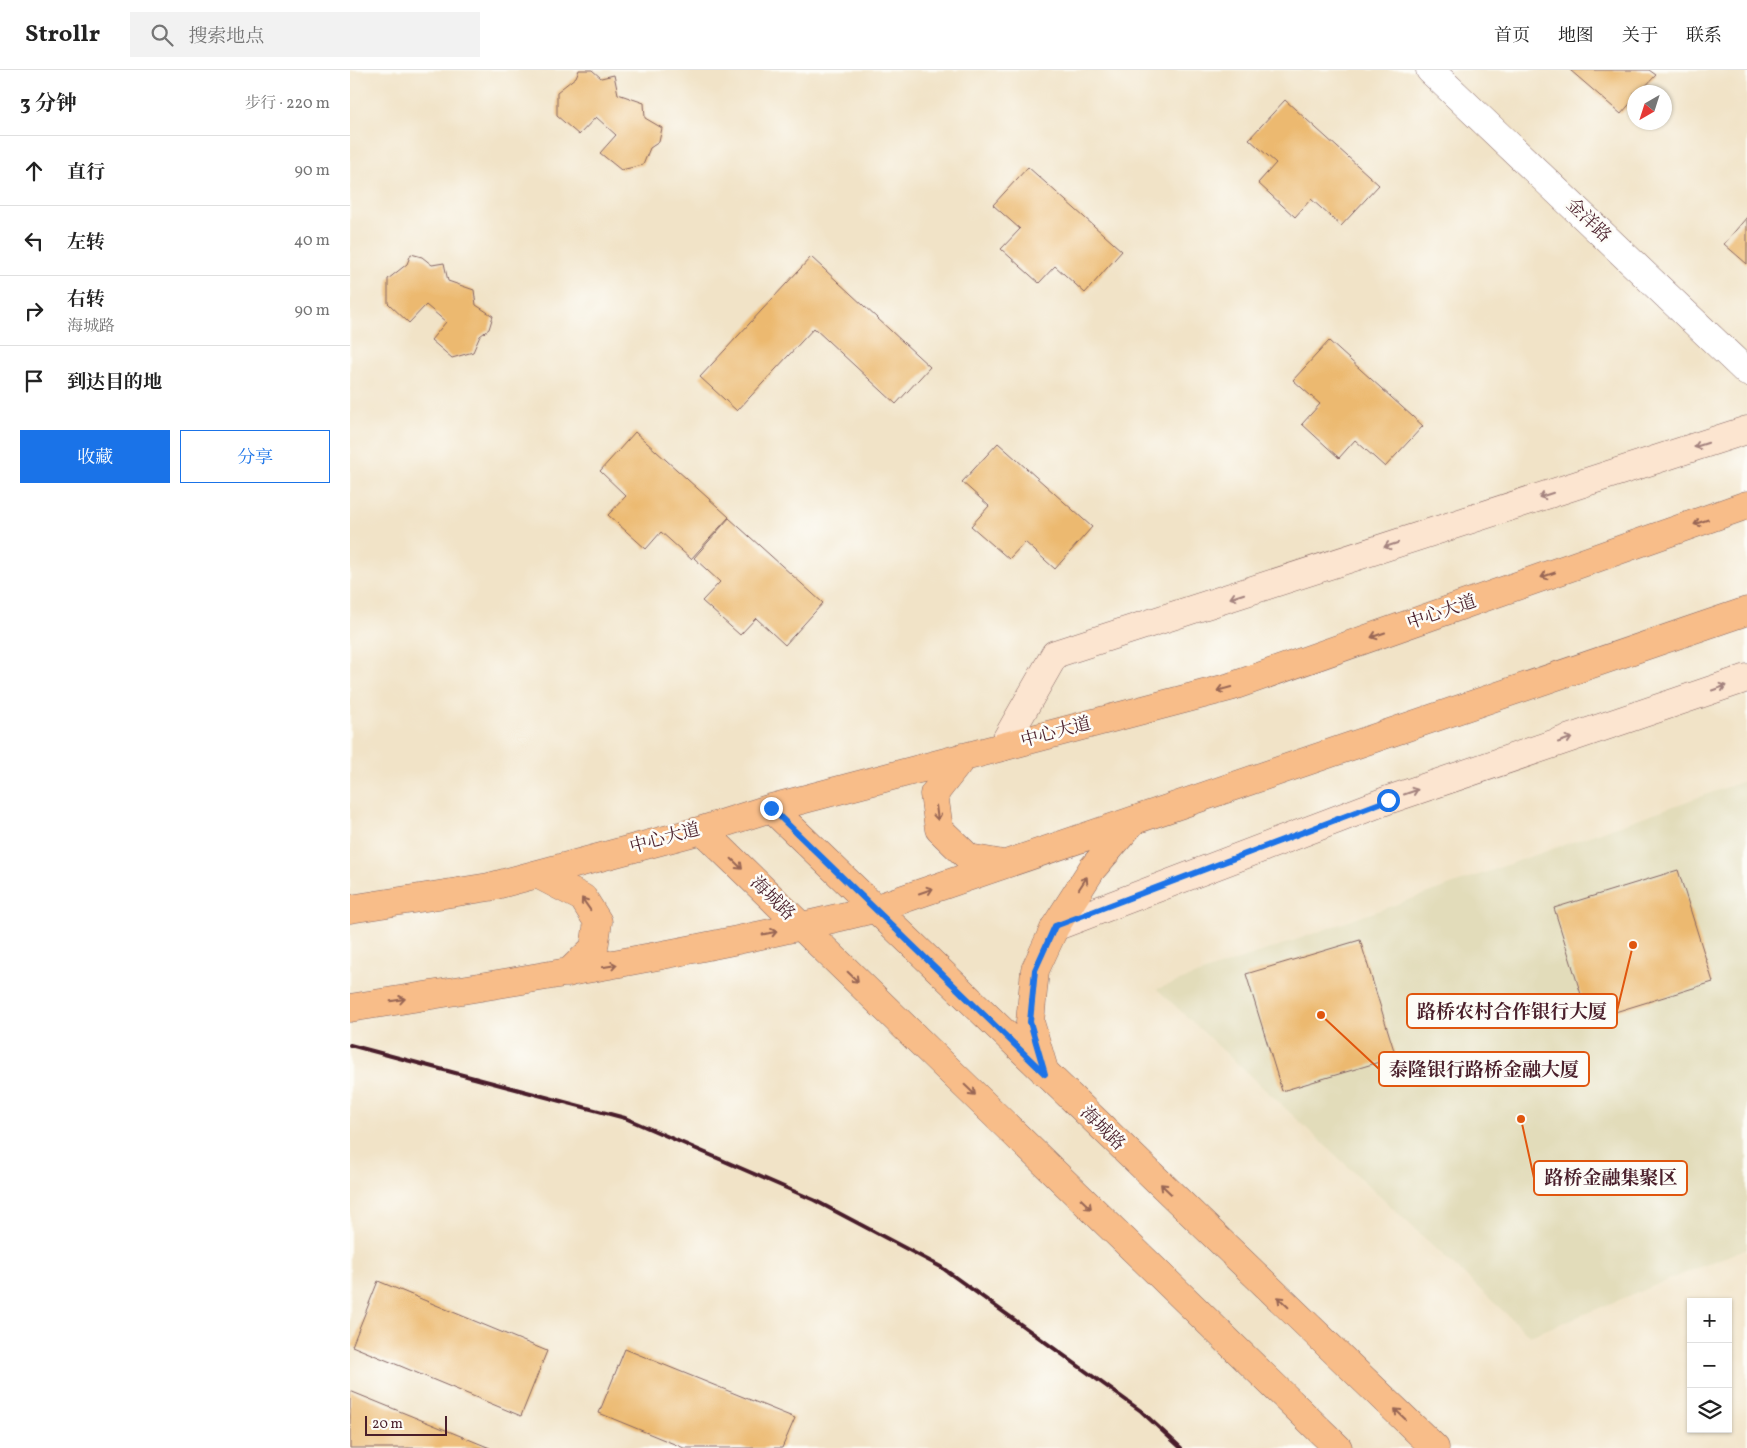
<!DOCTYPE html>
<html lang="zh">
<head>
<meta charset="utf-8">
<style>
  body { margin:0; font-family:Vollkorn,"Noto Serif SC",serif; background:#f2f2f2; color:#222 }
  .controls { position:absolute; right:15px; bottom:15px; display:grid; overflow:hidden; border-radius:0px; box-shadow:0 1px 4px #0004 }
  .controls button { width:45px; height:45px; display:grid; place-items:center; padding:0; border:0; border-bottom:1px solid #e0e0e0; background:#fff; color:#222; font:25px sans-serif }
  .compass { position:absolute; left:1277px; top:15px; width:45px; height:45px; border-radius:50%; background:#fff; box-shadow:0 1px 4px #0004; rotate:219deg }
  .scale { position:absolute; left:15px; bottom:12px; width:82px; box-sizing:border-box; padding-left:5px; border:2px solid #4a1f2b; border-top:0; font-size:14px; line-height:18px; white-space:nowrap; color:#4a1f2b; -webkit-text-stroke:4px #fdfcf7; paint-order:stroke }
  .stop { position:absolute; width:15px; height:15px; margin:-11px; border:4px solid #1a73e8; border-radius:50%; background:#fff }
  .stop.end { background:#1a73e8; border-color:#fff; box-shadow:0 1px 5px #0008 }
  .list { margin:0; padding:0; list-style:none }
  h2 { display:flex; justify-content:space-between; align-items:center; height:65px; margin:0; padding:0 20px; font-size:21px }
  h2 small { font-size:16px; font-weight:400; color:#767676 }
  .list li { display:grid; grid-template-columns:32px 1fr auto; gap:15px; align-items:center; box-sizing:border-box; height:70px; padding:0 20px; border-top:1px solid #e0e0e0 }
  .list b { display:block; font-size:19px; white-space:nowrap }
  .list p { margin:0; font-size:16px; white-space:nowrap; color:#767676 }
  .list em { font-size:16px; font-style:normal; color:#767676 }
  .actions { display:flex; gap:10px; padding:15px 20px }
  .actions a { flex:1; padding:11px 0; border:1px solid #1a73e8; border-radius:0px; text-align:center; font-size:18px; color:#1a73e8 }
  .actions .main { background:#1a73e8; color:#fff }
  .icon { flex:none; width:28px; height:28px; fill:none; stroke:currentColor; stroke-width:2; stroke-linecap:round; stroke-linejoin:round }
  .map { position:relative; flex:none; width:1397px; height:1378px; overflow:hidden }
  header { display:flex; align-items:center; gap:30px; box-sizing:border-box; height:70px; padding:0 25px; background:#fff; border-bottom:1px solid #e0e0e0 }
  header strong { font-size:24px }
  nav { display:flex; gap:28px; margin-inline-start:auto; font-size:18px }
  .search { width:350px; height:45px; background:#f2f2f2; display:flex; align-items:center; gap:12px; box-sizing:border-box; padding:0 18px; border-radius:0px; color:#767676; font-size:19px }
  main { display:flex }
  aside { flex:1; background:#fff }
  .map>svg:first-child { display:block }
</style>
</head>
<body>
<header>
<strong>Strollr</strong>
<div class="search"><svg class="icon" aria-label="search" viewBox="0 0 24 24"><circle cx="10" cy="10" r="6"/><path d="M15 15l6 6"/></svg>搜索地点</div>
<nav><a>首页</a><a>地图</a><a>关于</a><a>联系</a></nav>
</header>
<main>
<aside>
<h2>3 分钟<small>步行 · 220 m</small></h2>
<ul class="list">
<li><svg class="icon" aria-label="ahead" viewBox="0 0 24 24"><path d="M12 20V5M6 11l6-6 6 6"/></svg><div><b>直行</b></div><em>90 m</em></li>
<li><svg class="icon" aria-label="left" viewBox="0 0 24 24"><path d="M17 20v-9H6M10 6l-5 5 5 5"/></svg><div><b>左转</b></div><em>40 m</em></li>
<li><svg class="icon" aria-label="right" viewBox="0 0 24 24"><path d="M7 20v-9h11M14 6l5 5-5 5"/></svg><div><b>右转</b><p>海城路</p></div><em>90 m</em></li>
<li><svg class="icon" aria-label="arrive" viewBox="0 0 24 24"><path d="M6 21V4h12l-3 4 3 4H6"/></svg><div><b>到达目的地</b></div></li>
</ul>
<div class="actions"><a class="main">收藏</a><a>分享</a></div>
</aside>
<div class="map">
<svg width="1397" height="1378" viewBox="0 0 1397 1378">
  <rect width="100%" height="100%" fill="#fdfcf7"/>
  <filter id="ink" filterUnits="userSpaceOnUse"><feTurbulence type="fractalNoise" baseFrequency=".02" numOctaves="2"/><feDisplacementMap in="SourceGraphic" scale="10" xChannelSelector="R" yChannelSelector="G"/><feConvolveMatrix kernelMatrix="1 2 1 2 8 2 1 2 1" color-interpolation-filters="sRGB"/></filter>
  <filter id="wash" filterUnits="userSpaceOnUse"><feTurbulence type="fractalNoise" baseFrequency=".0096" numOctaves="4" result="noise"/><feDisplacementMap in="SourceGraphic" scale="20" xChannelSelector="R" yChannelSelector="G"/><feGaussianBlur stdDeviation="1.12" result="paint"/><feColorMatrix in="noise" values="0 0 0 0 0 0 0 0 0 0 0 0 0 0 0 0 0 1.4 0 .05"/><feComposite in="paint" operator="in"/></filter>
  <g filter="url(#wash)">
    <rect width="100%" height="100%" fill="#f1e3c7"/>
    <path fill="#e2dcba" d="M1397 710V1178L1180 1266 807 919Z"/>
    <g id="blocks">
      <path fill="#ecb970" d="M229 0H242L251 8 264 5 268 24 294 33 295 48 312 58 309 72 300 78 293 95 271 100 250 83 266 65 246 47 229 65 207 46V22L226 7Z
        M1220 0H1299L1306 5 1290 22H1284V29L1271 44Z
        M935 30 1029 115 991 156 961 129 945 147 908 113 926 93 899 69Z
        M678 97 772 181 735 223 705 196 689 213 651 179 670 159 643 135Z
        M1397 147V194L1374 174Z
        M61 184 72 187 82 195 94 193 98 211 124 220 126 235 143 246 139 259 130 266 123 282 102 288 81 270 96 252 76 235 59 253 38 233V209L57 194Z
        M461 187 580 297 546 334 464 258 387 341 350 307Z
        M979 271 1073 356 1035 397 1005 370 989 388 952 354 970 334 943 310Z
        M285 362 379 447 341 489 311 462 296 479 258 445 276 426 250 401Z
        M648 373 742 457 705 499 675 472 659 489 621 456 639 436 612 412Z
        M379 448 473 533 435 575 406 548 390 565 352 531 370 512 344 488Z
        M1328 800 1363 912 1239 950 1204 838Z
        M1010 870 1046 987 932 1021 896 904Z
        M28 1211 197 1281 171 1346 2 1276Z
        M275 1279 445 1348 432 1378H334L249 1343Z
        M0 1321 140 1378H0Z"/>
    </g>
  </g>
  <g filter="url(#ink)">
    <use href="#blocks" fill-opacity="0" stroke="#846462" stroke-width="1"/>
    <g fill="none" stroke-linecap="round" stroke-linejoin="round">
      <defs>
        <path id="tertiary" d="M1080 0 1397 302"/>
        <path id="secondary" d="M652 677 705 584 1397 360
          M705 857 1038 730 1397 608"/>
        <path id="primary" d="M613 687 584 724 589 759 619 788 653 794
          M421 738 1085 1378
          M352 760 988 1378
          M187 804 233 828 248 852 244 878 218 903
          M0 839 139 817 352 760 421 738 880 617 1397 435
          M0 938C176 910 351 882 524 839L1397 541
          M695 1003 680 952 685 900 705 857 742 799 783 751"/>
      </defs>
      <use href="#tertiary" stroke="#846462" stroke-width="29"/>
      <use href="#secondary" stroke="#846462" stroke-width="29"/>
      <use href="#primary" stroke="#846462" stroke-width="29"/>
      <use href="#tertiary" stroke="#fff" stroke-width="28"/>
      <use href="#secondary" stroke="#fce5d0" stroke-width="28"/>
      <use href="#primary" stroke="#f8bd89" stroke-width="28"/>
      <path stroke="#4a1f2b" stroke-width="4" d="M0 975 275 1048 464 1130 591 1197 791 1341 831 1378"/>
    </g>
    <defs><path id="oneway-shaft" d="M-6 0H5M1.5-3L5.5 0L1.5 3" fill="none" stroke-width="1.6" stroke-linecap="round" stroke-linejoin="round" transform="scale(1.25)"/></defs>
    <g stroke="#a3827e">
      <use href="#oneway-shaft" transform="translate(1351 375) rotate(162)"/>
      <use href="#oneway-shaft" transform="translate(1196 425) rotate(162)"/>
      <use href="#oneway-shaft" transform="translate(1041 475) rotate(162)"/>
      <use href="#oneway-shaft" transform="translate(887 526) rotate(162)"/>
      <use href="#oneway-shaft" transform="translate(1369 618) rotate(-19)"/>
      <use href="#oneway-shaft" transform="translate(1215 670) rotate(-19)"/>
      <use href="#oneway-shaft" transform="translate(1061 722) rotate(-19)"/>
    </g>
    <g stroke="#986655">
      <use href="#oneway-shaft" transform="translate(1351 452) rotate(161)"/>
      <use href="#oneway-shaft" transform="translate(1198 505) rotate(161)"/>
      <use href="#oneway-shaft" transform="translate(1028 565) rotate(161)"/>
      <use href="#oneway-shaft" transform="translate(874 619) rotate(165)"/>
      <use href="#oneway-shaft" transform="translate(587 743) rotate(83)"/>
      <use href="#oneway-shaft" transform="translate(387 794) rotate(44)"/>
      <use href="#oneway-shaft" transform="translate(733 813) rotate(-57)"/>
      <use href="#oneway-shaft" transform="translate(576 821) rotate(-19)"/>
      <use href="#oneway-shaft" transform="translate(236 834) rotate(-125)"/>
      <use href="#oneway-shaft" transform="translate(420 863) rotate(-12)"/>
      <use href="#oneway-shaft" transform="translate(260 896) rotate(-10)"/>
      <use href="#oneway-shaft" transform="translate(503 907) rotate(44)"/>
      <use href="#oneway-shaft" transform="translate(48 930) rotate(-9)"/>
      <use href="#oneway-shaft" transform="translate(620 1020) rotate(44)"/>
      <use href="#oneway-shaft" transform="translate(816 1119) rotate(-136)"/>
      <use href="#oneway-shaft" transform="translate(736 1134) rotate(44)"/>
      <use href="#oneway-shaft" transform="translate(933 1232) rotate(-136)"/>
      <use href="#oneway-shaft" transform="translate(1050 1344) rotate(-136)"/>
    </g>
  </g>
  <g fill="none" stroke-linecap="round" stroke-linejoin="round" filter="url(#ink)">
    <path stroke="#1a73e8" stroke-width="6" d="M421 738 695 1004 680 952 685 900 705 856 1038 730"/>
  </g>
  <g text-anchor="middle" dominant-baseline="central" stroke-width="5" stroke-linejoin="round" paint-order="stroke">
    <g font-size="18" fill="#4a1f2b" stroke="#fdfcf7">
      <text transform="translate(1238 151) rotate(44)">金洋路</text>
      <text transform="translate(1092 543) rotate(-19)">中心大道</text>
      <text transform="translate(706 663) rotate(-15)">中心大道</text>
      <text transform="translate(315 769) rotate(-15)">中心大道</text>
      <text transform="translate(422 829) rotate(44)">海城路</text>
      <text transform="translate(752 1059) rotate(44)">海城路</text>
    </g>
  </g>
  <path fill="none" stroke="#e0560e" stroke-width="2" d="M1283 875L1267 941M971 945L1029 999M1171 1049L1184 1108"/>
  <g fill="#e0560e" stroke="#fdfcf7" stroke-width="2">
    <circle cx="1283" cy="875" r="5"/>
    <circle cx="971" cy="945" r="5"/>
    <circle cx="1171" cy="1049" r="5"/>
  </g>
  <g fill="#fdfcf7" stroke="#e0560e" stroke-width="2">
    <rect x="1057" y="924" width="210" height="34" rx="5"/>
    <rect x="1029" y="982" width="210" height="34" rx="5"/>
    <rect x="1184" y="1091" width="153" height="34" rx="5"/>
  </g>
  <g font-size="19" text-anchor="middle" font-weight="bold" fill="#4a1f2b">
    <text x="1162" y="948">路桥农村合作银行大厦</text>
    <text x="1134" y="1006">泰隆银行路桥金融大厦</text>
    <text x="1261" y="1114">路桥金融集聚区</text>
  </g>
</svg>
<div class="controls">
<button>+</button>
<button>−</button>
<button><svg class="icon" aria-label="layers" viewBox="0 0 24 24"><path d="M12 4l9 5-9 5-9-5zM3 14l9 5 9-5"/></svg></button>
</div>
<svg class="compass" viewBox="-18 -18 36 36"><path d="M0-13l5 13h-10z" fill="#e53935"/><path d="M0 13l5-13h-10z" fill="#767676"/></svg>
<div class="scale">20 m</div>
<div class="stop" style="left:1038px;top:730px"></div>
<div class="stop end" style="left:421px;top:738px"></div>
</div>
</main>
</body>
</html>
